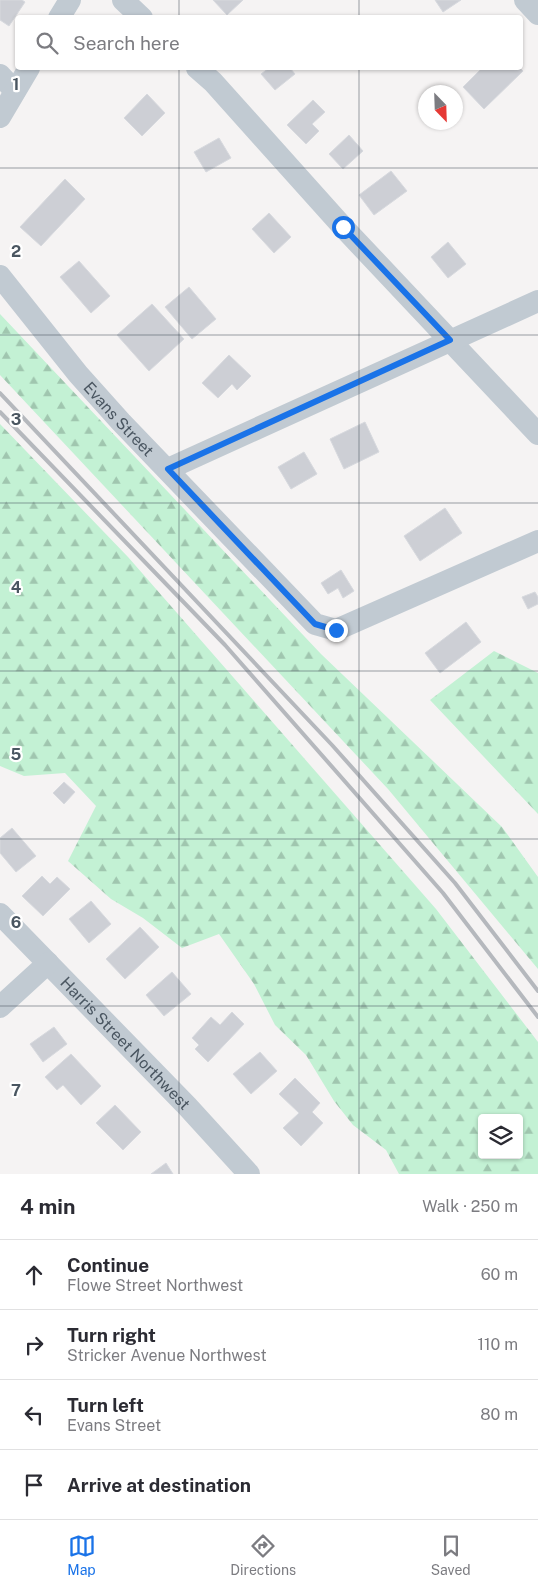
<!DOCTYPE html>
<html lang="en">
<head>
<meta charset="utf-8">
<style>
  body { margin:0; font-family:"Public Sans",sans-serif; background:#f7f7f7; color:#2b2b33 }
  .controls { position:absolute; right:15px; bottom:15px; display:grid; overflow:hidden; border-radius:5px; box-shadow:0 1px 4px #0004 }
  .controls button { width:45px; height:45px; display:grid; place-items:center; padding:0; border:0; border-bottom:1px solid #e1e1e2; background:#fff; color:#2b2b33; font:25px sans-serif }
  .compass { position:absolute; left:418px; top:85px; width:45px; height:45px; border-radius:50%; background:#fff; box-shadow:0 1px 4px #0004; rotate:157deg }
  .stop { position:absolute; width:15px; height:15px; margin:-11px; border:4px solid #1a73e8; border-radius:50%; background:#fff }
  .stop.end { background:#1a73e8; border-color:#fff; box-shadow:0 1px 5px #0008 }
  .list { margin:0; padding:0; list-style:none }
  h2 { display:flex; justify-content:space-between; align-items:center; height:65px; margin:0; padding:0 20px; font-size:21px }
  h2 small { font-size:16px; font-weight:400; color:#7c7c81 }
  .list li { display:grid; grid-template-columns:32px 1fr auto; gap:15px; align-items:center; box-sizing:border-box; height:70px; padding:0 20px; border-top:1px solid #e1e1e2 }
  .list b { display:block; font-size:19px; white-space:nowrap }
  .list p { margin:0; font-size:16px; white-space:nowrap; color:#7c7c81 }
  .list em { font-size:16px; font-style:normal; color:#7c7c81 }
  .icon { flex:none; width:28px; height:28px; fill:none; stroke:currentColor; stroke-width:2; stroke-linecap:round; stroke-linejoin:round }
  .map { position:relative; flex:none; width:538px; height:1174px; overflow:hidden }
  .search { position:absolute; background:#fff; box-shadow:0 1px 4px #0004; left:15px; right:15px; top:15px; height:55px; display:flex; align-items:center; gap:12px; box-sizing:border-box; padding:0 18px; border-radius:5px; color:#7c7c81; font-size:19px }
  .sheet { height:345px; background:#fff }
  nav { display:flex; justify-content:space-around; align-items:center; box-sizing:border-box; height:70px; border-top:1px solid #e1e1e2; background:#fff; font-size:14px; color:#7c7c81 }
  nav a { display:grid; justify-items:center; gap:2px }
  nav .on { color:#1a73e8 }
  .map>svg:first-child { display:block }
</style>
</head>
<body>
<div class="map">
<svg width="538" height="1174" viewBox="0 0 538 1174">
  <defs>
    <pattern id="forest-firs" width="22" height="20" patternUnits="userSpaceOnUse" patternTransform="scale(1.25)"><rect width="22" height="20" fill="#c3f1d4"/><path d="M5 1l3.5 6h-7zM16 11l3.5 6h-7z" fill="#a0c6af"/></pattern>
  </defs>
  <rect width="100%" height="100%" fill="#f5f3f3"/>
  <path fill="url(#forest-firs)" fill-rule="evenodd" d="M0 314 321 654 502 827 538 877V969L388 789 0 375Z
    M0 424 128 557 436 909 538 1042V1174H399L386 1150 353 1125 334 1101 306 1055 275 1025 254 984 219 934 182 948 143 918 111 899 68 861 96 806 65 773 24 776 0 766ZM482 1118H519V1155H482Z
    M494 651 538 673V814L430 700Z"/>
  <path fill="#cdcfd5" stroke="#d7d9de" d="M0 0H22L25 2 9 26 0 20Z
    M213 0H243L227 15Z
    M435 0H461L443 12Z
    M269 68H290L295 74 275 90 261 74Z
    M482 68H520L523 71 484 109 463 87Z
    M147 94 165 113 142 136 124 118Z
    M313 100 325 112 312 124 319 131 306 144 287 125Z
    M349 135 363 151 343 169 329 154Z
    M219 138 231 158 206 172 194 152Z
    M391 171 407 191 374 215 359 195Z
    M65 179 85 199 41 246 20 227Z
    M269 213 291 237 274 253 252 229Z
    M448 242 466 264 448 278 431 257Z
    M79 261 110 296 91 313 60 277Z
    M189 287 216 319 192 339 165 307Z
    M152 304 184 339 149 371 117 335Z
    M229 355 251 376 237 390 232 384 218 398 202 383Z
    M365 422 379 452 344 469 330 439Z
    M304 452 317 474 291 489 278 467Z
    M445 508 462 533 420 561 404 536Z
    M341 570 354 591 343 598 338 588 328 594 321 583Z
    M535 592 538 597V604L528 609 522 597Z
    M466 622 481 642 440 673 425 653Z
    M64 782 75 792 64 804 53 793Z
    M12 828 36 856 16 872 0 853V838Z
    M42 876 50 884 57 877 70 889 43 916 22 896Z
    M91 901 111 924 89 943 69 919Z
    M140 927 159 947 125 979 106 959Z
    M172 972 191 994 164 1016 146 995Z
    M232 1012 244 1024 208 1062 195 1049 199 1045 192 1038 211 1017 220 1025Z
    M54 1027 67 1044 43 1062 30 1044Z
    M260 1052 277 1071 251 1094 233 1074Z
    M71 1054 101 1086 81 1105 63 1085 57 1090 45 1077Z
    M295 1078 320 1103 312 1112 323 1123 301 1146 283 1128 299 1113 279 1094Z
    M115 1105 141 1132 123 1150 96 1123Z
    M166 1163 173 1174H151Z"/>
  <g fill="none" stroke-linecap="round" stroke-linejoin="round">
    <g stroke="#c1cad2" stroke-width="22">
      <path d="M123 0 142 18"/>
      <path d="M525 0 538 14"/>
      <path d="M59 18 70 0"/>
      <path d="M197 68 213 82 343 227 538 434"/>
      <path d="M0 75 15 91"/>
      <path d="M0 117 29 68"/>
      <path id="s1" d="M0 276 78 374 121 422 315 624 336 630 538 541"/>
      <path d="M168 469 538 301"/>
      <path id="s2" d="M0 914 187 1106 249 1174"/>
      <path d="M0 1007 48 963"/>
    </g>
    <path stroke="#b5b8bd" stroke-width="4" d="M0 393 332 745 455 883 538 991
      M0 412 225 645 443 893 538 1017"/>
  </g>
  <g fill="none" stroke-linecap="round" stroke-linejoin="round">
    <path stroke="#1a73e8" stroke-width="6" d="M336 630 315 624 168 469 450 340 343 227"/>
  </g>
  <path fill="none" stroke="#4a5661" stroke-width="1" stroke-opacity="0.55" d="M179 0V18M359 0V18M179 68V1174M359 68V1174M0 168H538M0 335H538M0 503H538M0 671H538M0 839H538M0 1006H538"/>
  <g text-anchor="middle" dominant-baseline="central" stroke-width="4.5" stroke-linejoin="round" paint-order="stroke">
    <g font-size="16" fill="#4a5661" stroke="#fff">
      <text stroke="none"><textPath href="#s1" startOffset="186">Evans Street</textPath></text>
      <text stroke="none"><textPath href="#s2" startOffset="180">Harris Street Northwest</textPath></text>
    </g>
  </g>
  <g font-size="16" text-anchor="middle" font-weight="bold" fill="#4a5661" stroke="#fff" stroke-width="4.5" stroke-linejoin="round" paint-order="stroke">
    <text x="16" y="90">1</text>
    <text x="16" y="257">2</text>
    <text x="16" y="425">3</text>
    <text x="16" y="593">4</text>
    <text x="16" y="760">5</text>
    <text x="16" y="928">6</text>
    <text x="16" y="1096">7</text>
  </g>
</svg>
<div class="controls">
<button><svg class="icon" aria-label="layers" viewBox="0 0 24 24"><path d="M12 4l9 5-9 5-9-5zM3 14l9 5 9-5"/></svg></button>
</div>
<svg class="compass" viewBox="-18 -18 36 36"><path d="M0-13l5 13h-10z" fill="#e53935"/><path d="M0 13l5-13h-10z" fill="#7c7c81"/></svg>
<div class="stop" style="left:343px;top:227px"></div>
<div class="stop end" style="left:336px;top:630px"></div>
<div class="search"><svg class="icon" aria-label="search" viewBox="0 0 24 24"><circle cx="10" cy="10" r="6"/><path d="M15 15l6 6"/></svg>Search here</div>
</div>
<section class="sheet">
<h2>4 min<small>Walk · 250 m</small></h2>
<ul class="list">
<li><svg class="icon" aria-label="ahead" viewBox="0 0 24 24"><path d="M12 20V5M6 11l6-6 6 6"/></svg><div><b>Continue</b><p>Flowe Street Northwest</p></div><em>60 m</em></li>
<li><svg class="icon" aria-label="right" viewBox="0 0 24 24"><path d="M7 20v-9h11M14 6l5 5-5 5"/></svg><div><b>Turn right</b><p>Stricker Avenue Northwest</p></div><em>110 m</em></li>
<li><svg class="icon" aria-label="left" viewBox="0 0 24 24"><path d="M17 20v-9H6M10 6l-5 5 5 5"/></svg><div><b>Turn left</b><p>Evans Street</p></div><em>80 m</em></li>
<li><svg class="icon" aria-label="arrive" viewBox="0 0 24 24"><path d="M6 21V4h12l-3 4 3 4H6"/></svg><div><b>Arrive at destination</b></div></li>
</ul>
</section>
<nav>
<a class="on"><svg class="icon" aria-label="map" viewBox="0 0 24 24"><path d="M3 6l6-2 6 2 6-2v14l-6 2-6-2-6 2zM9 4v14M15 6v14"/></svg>Map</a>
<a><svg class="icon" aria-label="directions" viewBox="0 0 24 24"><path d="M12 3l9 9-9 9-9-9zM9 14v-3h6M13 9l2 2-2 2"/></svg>Directions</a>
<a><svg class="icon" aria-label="saved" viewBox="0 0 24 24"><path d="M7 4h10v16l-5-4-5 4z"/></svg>Saved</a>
</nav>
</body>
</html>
